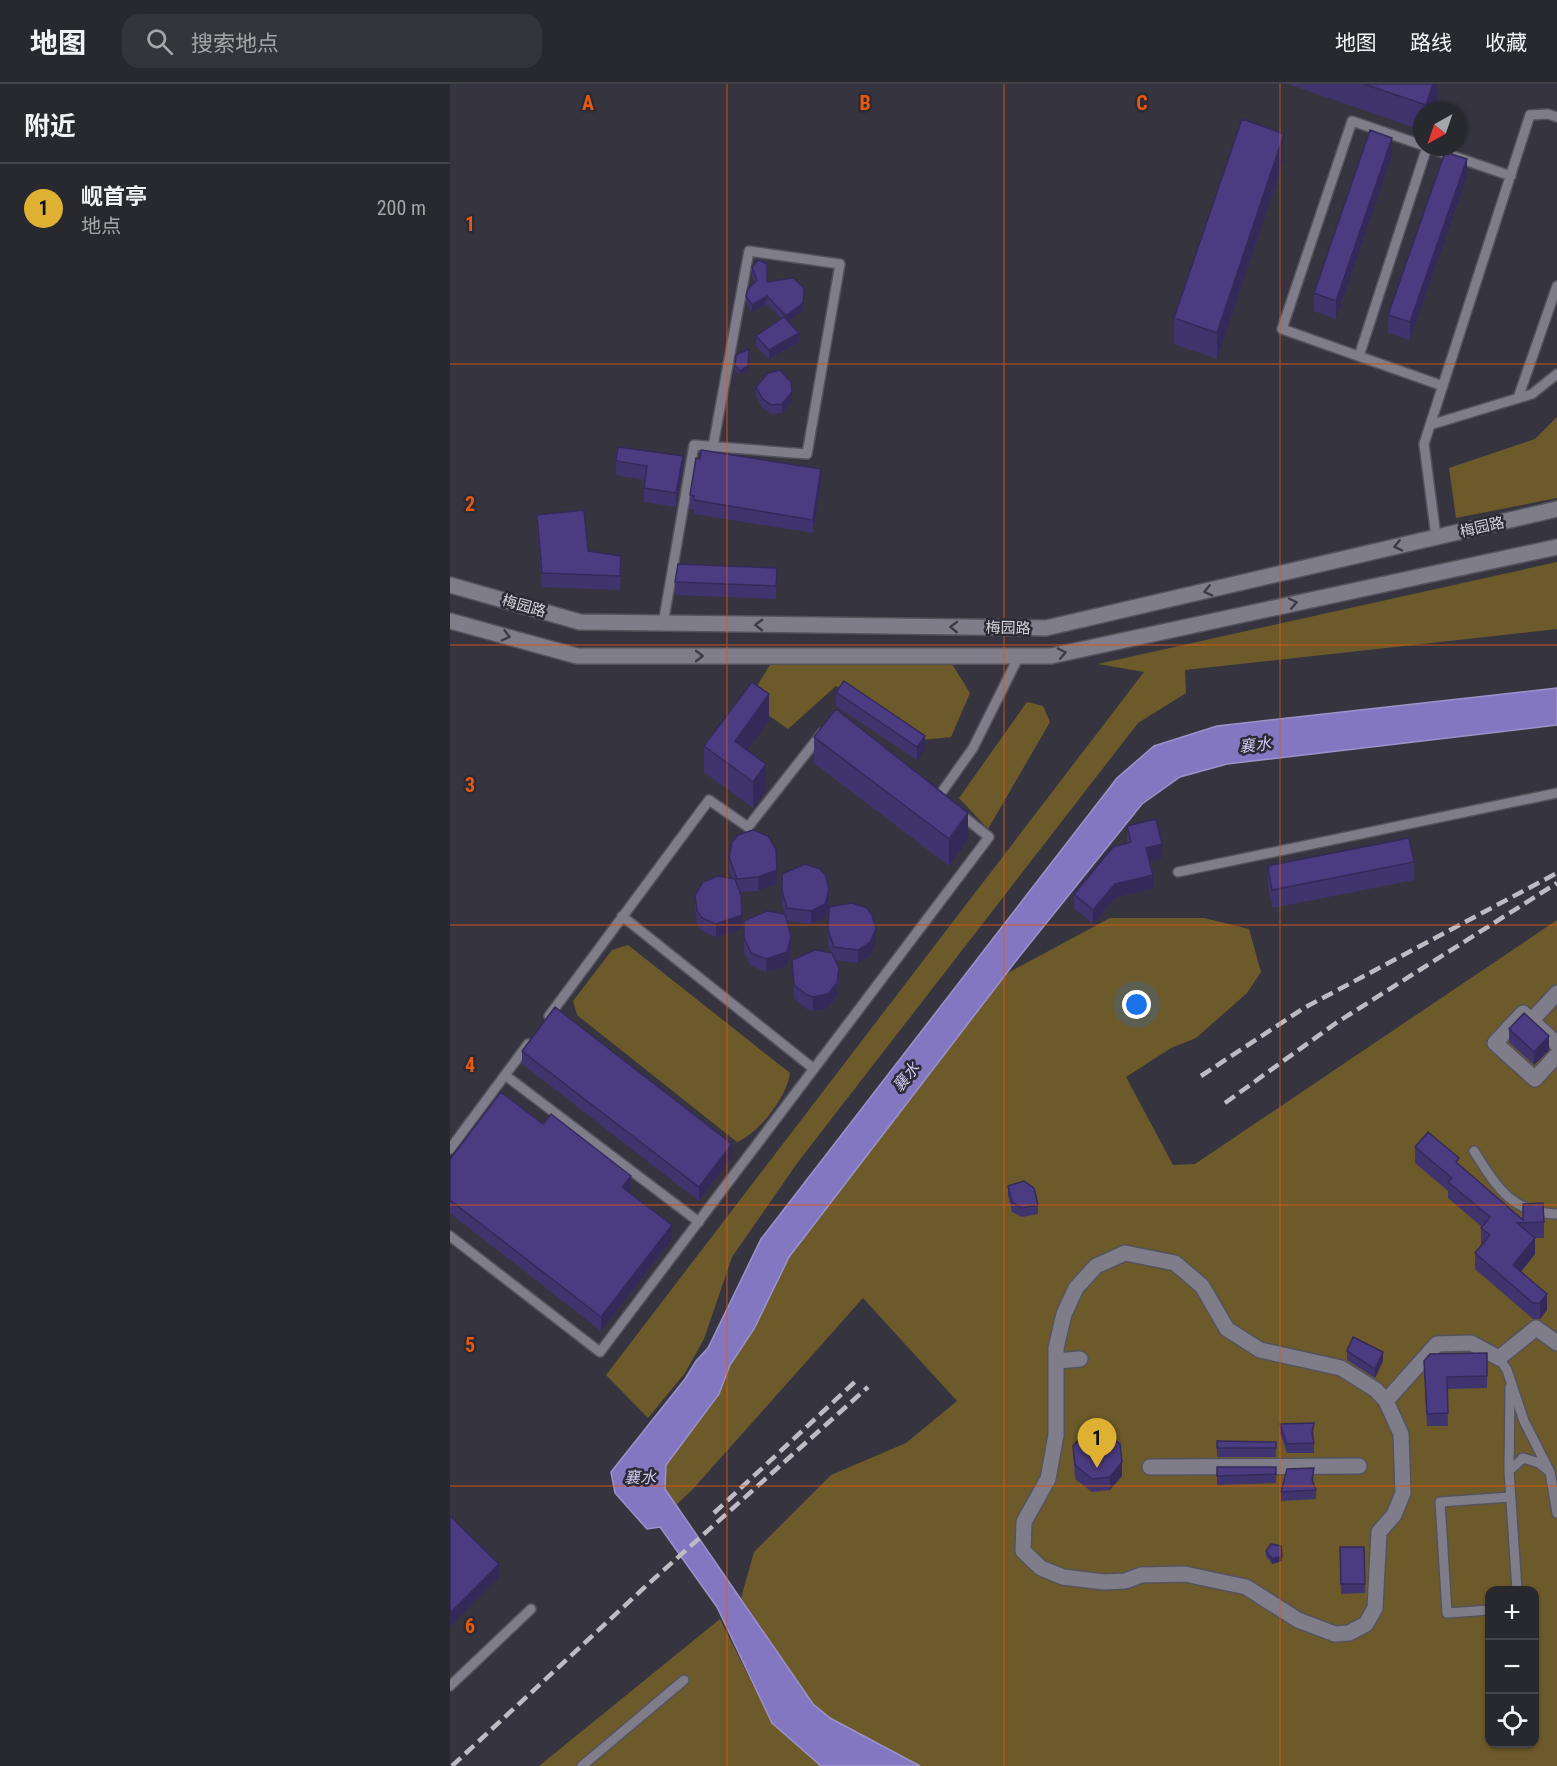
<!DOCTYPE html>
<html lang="zh">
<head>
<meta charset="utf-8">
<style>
  body { margin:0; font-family:"Roboto Condensed","Noto Sans SC",sans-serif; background:#34343b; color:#f1f3f6 }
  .controls { position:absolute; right:18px; bottom:18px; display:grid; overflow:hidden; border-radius:12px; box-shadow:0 2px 4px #0004 }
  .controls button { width:54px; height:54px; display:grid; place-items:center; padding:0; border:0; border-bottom:2px solid #44444b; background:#28282f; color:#f1f3f6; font:30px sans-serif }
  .compass { position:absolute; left:963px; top:18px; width:54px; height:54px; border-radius:50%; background:#28282f; box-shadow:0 2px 4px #0004; rotate:220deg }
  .you { position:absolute; left:687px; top:921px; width:21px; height:21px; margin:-15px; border:4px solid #fff; border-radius:50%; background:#1a73e8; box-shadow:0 0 0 9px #1a73e833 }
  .badge { display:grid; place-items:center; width:39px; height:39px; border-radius:50%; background:#deb133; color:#111; font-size:20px; font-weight:700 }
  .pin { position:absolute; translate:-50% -50px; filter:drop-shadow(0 2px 3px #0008) }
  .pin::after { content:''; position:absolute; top:32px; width:21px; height:18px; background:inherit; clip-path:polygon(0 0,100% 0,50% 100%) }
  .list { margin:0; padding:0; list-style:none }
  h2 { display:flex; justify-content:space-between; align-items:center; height:78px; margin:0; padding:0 24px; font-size:26px }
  h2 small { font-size:20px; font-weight:400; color:#a5a6aa }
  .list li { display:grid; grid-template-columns:39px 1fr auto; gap:18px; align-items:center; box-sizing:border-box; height:90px; padding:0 24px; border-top:2px solid #44444b }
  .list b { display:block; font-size:22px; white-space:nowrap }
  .list p { margin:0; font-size:20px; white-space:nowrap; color:#a5a6aa }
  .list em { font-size:20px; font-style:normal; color:#a5a6aa }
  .icon { flex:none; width:33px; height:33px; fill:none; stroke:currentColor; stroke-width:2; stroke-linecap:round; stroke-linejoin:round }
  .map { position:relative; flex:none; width:1107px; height:1682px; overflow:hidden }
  header { display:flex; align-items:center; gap:36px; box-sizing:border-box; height:84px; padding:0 30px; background:#28282f; border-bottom:2px solid #44444b }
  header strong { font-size:28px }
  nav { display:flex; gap:33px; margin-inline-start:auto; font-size:21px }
  .search { width:420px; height:54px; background:#34343b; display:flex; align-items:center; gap:15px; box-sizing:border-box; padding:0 21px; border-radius:18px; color:#a5a6aa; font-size:22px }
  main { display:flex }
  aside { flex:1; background:#28282f }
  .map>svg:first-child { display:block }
</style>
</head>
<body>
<header>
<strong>地图</strong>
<div class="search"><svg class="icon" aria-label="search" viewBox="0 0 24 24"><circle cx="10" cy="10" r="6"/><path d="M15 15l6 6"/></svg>搜索地点</div>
<nav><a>地图</a><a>路线</a><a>收藏</a></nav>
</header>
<main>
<aside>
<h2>附近<small></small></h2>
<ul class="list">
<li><span class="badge">1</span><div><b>岘首亭</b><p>地点</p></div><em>200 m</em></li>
</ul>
</aside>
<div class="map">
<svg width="1107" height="1682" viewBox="0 0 1107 1682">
  <rect width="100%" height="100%" fill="#36353f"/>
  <path fill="#6d5a2b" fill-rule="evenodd" d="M1107 333V414L1006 434 999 384 1085 355Z
    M1107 478V545L735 586 736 609 688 639 348 1078 282 1173 254 1255 235 1289 198 1334 156 1291 694 588 648 580Z
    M321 579 502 580 520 609 501 653 472 656 386 602 338 645 298 617Z
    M577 618 593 622 600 638 538 745 509 714Z
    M660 834H754L799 845 811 888 797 909 746 954 721 964 676 993 723 1081 745 1080 1107 836V1682H470L380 1634 363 1620 291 1514 304 1468 381 1391 456 1359 507 1317 413 1214 242 1406 226 1421 215 1405 216 1381 269 1310 280 1281 304 1245 339 1173 556 890ZM1040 1506H1084V1660H1040Z
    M178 861 340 989C337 1013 309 1049 287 1058L127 931 123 917 162 866Z
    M270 1535 322 1639 371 1682H89Z"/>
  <path fill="#8477c2" stroke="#9c93c9" stroke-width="1.5" d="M1107 604V641L777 680 730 693 692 720 569 873 339 1173 304 1245 280 1281 269 1310 216 1381 215 1405 363 1620 380 1634 470 1682H371L322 1639 267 1523 210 1443 197 1445 165 1409 161 1388 235 1295 246 1277 258 1264 311 1155 667 694 704 662 767 642Z"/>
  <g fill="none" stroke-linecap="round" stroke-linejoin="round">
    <defs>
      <path id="lane" d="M972 61 902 37 832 245 993 302
        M977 63 1061 92
        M909 272 977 63
        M1068 314 1107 202
        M980 341 1082 310 1107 290
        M986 453 974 360 1080 31 1098 30 1107 33
        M213 540 244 361 357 370 390 180 299 167 263 362
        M489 712 523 664 569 572
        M728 788 1107 709
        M172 832 364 985
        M99 932 259 716 298 743 372 649
        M55 991 249 1138
        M0 1065 78 960
        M1024 1067C1047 1103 1061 1129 1107 1130
        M0 1152 150 1268 539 753 509 729
        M1049 1274 1057 1286 1074 1337 1100 1388 1107 1429
        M1059 1387 1060 1303
        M1067 1506 1059 1387 1073 1374 1089 1379 1100 1388
        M1040 1526 997 1529 990 1418 1060 1413
        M0 1602 81 1525
        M132 1682 234 1596"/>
      <path id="street" d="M1082 936 1107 909
        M1107 960 1073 929 1045 959 1085 995 1107 971
        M675 1169 725 1179 752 1202 777 1245 810 1266 891 1284 926 1306 936 1317 951 1350 953 1409 944 1431 929 1448 925 1524 916 1540 899 1549 885 1550 848 1536 796 1503 735 1490 691 1491 675 1497 654 1498 613 1493 591 1484 573 1467 574 1438 598 1395 606 1351V1264L614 1230 626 1204 646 1182Z
        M607 1277 630 1275
        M936 1317 987 1260 1021 1259 1049 1274 1086 1244 1107 1259
        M700 1383 909 1382"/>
      <path id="secondary" d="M0 501 130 538 596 544 1107 425
        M0 537 127 572H601L1107 463"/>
    </defs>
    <use href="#lane" stroke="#54535c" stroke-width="12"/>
    <use href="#street" stroke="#54535c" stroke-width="18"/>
    <use href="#secondary" stroke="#54535c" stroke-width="18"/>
    <use href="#lane" stroke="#7e7d89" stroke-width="9"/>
    <use href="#street" stroke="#7e7d89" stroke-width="15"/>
    <use href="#secondary" stroke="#7e7d89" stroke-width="15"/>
    <path stroke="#bcbcc2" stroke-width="4.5" stroke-dasharray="12 6" stroke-linecap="butt" d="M751 992 854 924 1107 789
      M775 1019 886 939 1107 799
      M264 1429 408 1295
      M2 1682 196 1502 418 1303"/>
  </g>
  <path fill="#40346f" d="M838 0H988V14L983 27H972V46Z
    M942 72 886 235 864 227V209Z
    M834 76 767 275 724 260V234Z
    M1017 93 960 256 938 249V231Z
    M302 183 317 198 354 212 353 226 338 238 349 258 319 275 306 262V252L332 235 317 219 316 224 315 221 302 228 296 219V212L305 199 302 191Z
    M285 281 298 287 290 291 285 286Z
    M306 303 342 317 332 329 321 330 312 323 306 312Z
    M166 377 233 386 226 423 194 418V404L195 396 166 391Z
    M371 399 363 449 244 430V425H240V411Z
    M87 431 138 467 171 485 170 506 92 503 87 444Z
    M327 484 326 515 225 511V498Z
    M386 608 475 666 467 676 386 622Z
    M319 637 297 666 316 707 303 724 254 688V662Z
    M364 653 518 755 499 782 364 679Z
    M677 742 712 774 700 777 703 804 665 814 643 840 624 824V810L677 759Z
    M279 773 327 799 308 807 290 808 292 845 266 853 252 847 247 841 245 825V811L282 795 279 787Z
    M964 778V796L822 824 818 800V782Z
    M332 790 379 819 375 834 361 840 337 837 332 821Z
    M379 823 426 859 420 872 408 879 385 876 389 898 387 912 378 924 363 927 357 925 344 914 342 876 381 868 378 860Z
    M294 837 341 867 337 882 316 888 301 882 294 868Z
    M1059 945 1099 966 1084 981 1059 958Z
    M72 967 282 1073 249 1117 72 980Z
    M93 1040 181 1106 179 1108 222 1155 151 1247 0 1129V1075Z
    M965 1063 1009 1081 1073 1136V1120L1094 1138V1154H1085V1170L1071 1188 1097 1226 1090 1235H1083L1025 1185V1169L1032 1161 1031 1160V1144L1032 1143 998 1114V1107L965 1079Z
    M558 1102 588 1121V1130L572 1133 562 1128 558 1111Z
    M897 1267 933 1277 925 1294 897 1276Z
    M974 1277 1037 1292V1304L997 1305 998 1342H977Z
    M830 1340 864 1348 863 1353 864 1359V1369H837L830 1349Z
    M767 1357 826 1358V1373H767Z
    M623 1362 672 1392 660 1406 642 1408 625 1395Z
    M767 1383H826V1399L767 1401Z
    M864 1394 863 1398 866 1406V1415L831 1417V1408Z
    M890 1463H914L915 1509 891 1510Z
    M816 1467 832 1477 822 1480 816 1472Z"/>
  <path fill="#342a5a" d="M983 0H988V14L983 27H976V21Z
    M834 50V76L767 275V249Z
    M942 54V72L886 235V217Z
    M1017 75V93L960 256V238Z
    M354 204 353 226 336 240V232Z
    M315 213V221L302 228V221Z
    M349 249V258L319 275V266Z
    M299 270 298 287 290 291V287Z
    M342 308V317L332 329V320Z
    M233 372V386L226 423V409Z
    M371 385V399L363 449V436Z
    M319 610V637L285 683V657Z
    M475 652V666L467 676V663Z
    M316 680V707L303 724V698Z
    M518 729V755L499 782V755Z
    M712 760V774L696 778V764Z
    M327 786V799L308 807V793Z
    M703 791V804L665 814 643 840V826L665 800Z
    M379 806V819L375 834 361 840V827Z
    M292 831V845L266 853V840Z
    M426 845V859L420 872 408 879V866Z
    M341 853V867L337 882 316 888V875Z
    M389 884 387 912 378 924 363 927V913Z
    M1099 952V966L1084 981V968Z
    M282 1060V1073L249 1117V1103Z
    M181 1092V1106L172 1116V1103Z
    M222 1141V1155L151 1247V1233Z
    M1085 1154V1170L1063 1197V1181Z
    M1097 1210V1226L1090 1235V1219Z
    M933 1268V1277L925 1294V1285Z
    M672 1378V1392L660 1406V1393Z
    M832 1472V1477L822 1480V1475Z
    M49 1480V1493L0 1543V1529Z"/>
  <path fill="#4b3c81" stroke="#342a5a" stroke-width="1.5" d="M914 0H983L976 21Z
    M792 35 834 50 767 249 724 234Z
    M920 46 942 54 886 217 864 209Z
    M995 68 1017 75 960 238 938 231Z
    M308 176 317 180V198L343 194 354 204 353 219 336 232 317 212 316 216 315 213 302 221 296 212 298 205 307 196 302 183Z
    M334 233 349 249 319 266 306 252Z
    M299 265 298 282 290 287 285 281 286 271Z
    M330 286 341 298 342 308 332 320 321 321 312 314 306 303 318 289Z
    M168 363 233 372 226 409 194 404 197 382 166 377Z
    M251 366 371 385 363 436 244 416V412L240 411 246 374 250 375Z
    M134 426 138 467 171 472 170 492 92 489 87 431Z
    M228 480 327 484 326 502 225 498Z
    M394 597 475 652 467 663 386 608Z
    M302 598 319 610 285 657 316 680 303 698 254 662Z
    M386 625 518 729 499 755 364 653Z
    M706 735 712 760 696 764 703 791 665 800 643 826 624 810 663 763 681 758 677 742Z
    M303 746 318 752 326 765 327 786 308 793 287 795 279 773 282 758 288 751Z
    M959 754 964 778 822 806 818 782Z
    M355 780 370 785 376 792 379 806 375 820 361 827 337 824 332 807V790Z
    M268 792 285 795 291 811 292 831 266 840 252 834 247 827 245 811 253 798Z
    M402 819 417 824 422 831 426 845 420 858 408 866 384 863 378 846 379 823Z
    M317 827 335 830 341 853 337 868 316 875 301 869 294 854V837Z
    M365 866 382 869 389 884 387 899 378 910 363 913 357 911 344 901 342 876Z
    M105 923 282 1060 249 1103 72 967Z
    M1074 929 1099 952 1084 968 1059 945Z
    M51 1008 93 1040 101 1030 181 1092 172 1103 222 1141 151 1233 0 1116V1075Z
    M978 1048 1009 1074 1006 1078 1073 1136V1120L1093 1119 1094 1138 1067 1139 1085 1154 1063 1181 1097 1210 1090 1219H1083L1025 1169 1040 1151 1031 1144 1040 1133 998 1098 1002 1094 965 1063Z
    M574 1097 584 1104 588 1121 572 1124 562 1118 558 1102Z
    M903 1253 933 1268 925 1285 897 1267Z
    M1037 1269V1292L997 1293 998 1329 977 1330 974 1277 980 1270Z
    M864 1339 862 1349 864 1359 837 1360 830 1340Z
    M652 1346 670 1360 672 1378 660 1393 642 1395 625 1381 623 1362 635 1348Z
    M767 1357 826 1358V1364H767Z
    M767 1383H826V1390L767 1392Z
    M864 1384 862 1396 866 1406 831 1408 837 1385Z
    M0 1432 49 1480 0 1529Z
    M821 1460 831 1462 832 1472 822 1475 816 1467Z
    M890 1463H914L915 1500H891Z"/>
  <defs><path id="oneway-chevron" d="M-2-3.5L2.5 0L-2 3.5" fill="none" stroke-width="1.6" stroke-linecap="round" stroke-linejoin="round" transform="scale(1.5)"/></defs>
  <g stroke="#3c3b46">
    <use href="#oneway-chevron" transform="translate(948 462) rotate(167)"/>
    <use href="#oneway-chevron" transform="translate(758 507) rotate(167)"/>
    <use href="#oneway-chevron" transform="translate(843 519) rotate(-12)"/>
    <use href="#oneway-chevron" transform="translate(309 541) rotate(-179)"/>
    <use href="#oneway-chevron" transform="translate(504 543) rotate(-179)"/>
    <use href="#oneway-chevron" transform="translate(56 552) rotate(15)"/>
    <use href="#oneway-chevron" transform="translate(612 569) rotate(-12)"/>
    <use href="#oneway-chevron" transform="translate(249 572)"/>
  </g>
  <path fill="none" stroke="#e8590c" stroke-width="1.5" stroke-opacity="0.55" d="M277 0V1682M554 0V1682M830 0V1682M0 280H1107M0 561H1107M0 841H1107M0 1121H1107M0 1402H1107"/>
  <g text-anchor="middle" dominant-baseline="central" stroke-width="5" stroke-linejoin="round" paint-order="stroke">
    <g font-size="15" fill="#d4d4da" stroke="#2c2b35">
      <text transform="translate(1032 443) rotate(-13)">梅园路</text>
      <text transform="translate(74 522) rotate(16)">梅园路</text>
      <text transform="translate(558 544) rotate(1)">梅园路</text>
    </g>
    <g font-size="16" font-style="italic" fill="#cdc8f1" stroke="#2c2b35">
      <text transform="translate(805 661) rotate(-7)">襄水</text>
      <text transform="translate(456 993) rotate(-51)">襄水</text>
      <text x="190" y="1393">襄水</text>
    </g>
  </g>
  <g font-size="20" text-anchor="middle" font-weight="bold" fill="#e8590c" stroke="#2c2b35" stroke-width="5" stroke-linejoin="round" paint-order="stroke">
    <text x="138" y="26">A</text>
    <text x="415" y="26">B</text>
    <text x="692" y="26">C</text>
    <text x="20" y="147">1</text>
    <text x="20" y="427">2</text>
    <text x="20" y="708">3</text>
    <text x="20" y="988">4</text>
    <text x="20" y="1268">5</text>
    <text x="20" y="1549">6</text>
  </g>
</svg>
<div class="controls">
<button>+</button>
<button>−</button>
<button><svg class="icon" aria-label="locate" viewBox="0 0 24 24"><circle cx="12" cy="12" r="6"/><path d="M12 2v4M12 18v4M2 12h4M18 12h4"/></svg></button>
</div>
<svg class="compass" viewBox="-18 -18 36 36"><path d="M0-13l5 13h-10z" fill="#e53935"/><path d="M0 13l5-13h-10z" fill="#a5a6aa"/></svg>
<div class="you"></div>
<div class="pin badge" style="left:647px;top:1384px">1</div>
</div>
</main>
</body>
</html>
